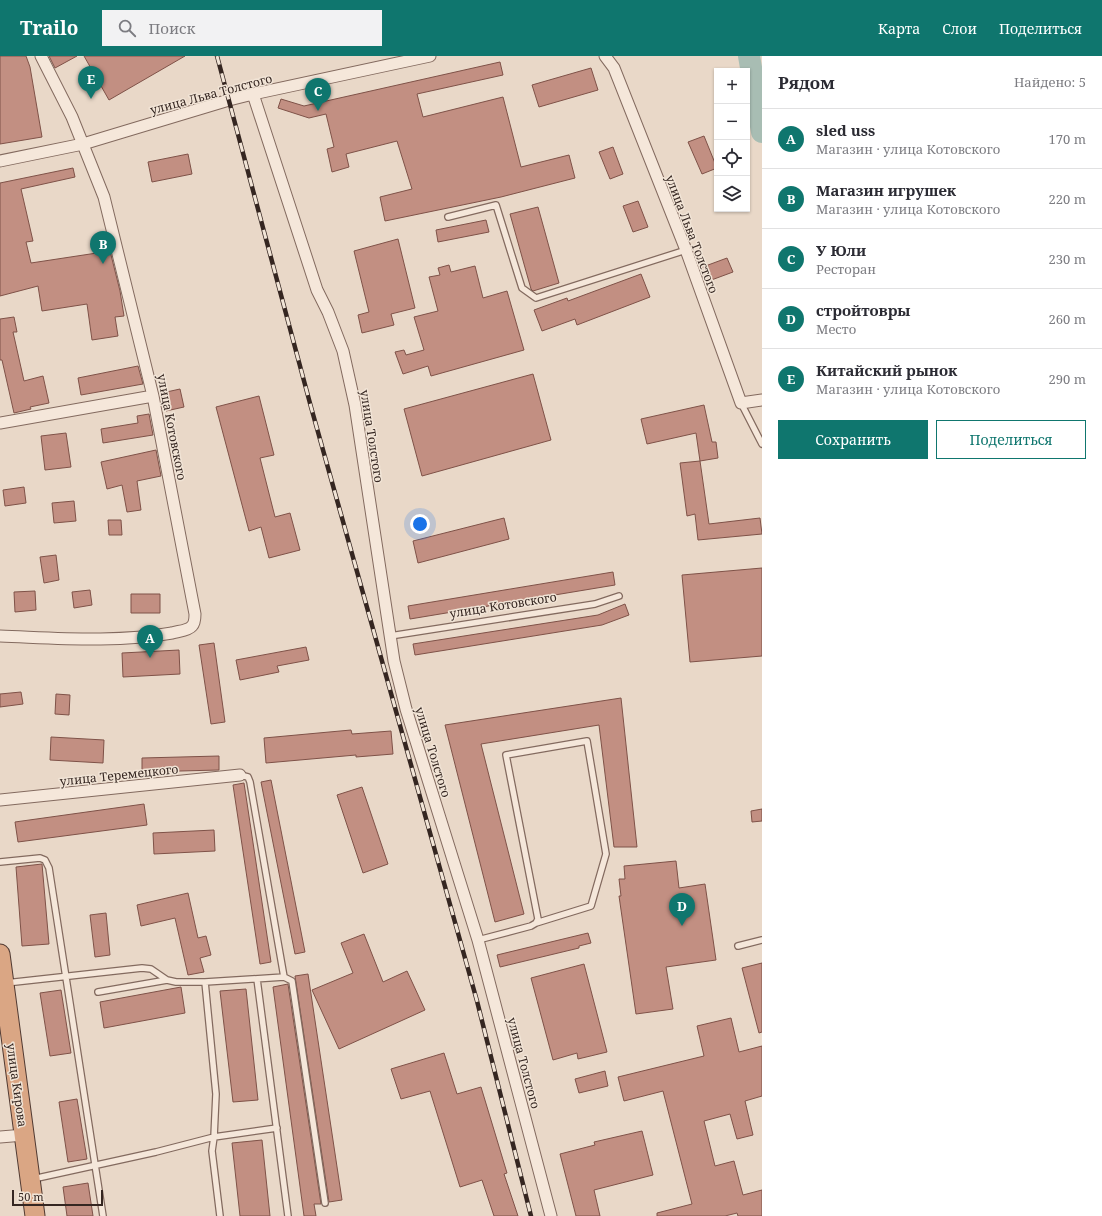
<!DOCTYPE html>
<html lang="ru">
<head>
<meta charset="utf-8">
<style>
  body { margin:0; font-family:"Noto Serif",serif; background:#f2f2f3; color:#2b2b33 }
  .controls { position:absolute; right:12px; top:12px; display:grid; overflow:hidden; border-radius:0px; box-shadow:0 1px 3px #0004 }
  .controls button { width:36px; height:36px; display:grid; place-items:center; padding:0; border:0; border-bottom:1px solid #e1e1e2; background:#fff; color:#2b2b33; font:20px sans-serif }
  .scale { position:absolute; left:12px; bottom:10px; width:91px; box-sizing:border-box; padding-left:4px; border:2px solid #352621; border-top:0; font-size:11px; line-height:14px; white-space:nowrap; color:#352621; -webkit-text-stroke:3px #f1e4d6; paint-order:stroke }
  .you { position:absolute; left:420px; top:468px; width:14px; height:14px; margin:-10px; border:3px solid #fff; border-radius:50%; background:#1a73e8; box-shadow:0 0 0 6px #1a73e833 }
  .badge { display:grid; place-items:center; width:26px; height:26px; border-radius:50%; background:#0f766e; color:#fff; font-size:13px; font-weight:700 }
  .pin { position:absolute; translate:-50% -33px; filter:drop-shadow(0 1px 2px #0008) }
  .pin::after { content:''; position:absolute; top:21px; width:14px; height:12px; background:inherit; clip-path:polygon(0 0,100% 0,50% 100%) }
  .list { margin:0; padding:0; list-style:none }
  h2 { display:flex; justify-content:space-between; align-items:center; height:52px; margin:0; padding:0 16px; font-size:17px }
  h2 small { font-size:13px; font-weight:400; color:#7c7c81 }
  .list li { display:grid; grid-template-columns:26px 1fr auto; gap:12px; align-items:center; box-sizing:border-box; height:60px; padding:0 16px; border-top:1px solid #e1e1e2 }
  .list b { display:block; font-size:15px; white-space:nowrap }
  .list p { margin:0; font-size:13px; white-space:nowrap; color:#7c7c81 }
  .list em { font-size:13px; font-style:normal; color:#7c7c81 }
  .actions { display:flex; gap:8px; padding:12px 16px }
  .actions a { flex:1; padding:9px 0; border:1px solid #0f766e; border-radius:0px; text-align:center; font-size:14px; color:#0f766e }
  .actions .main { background:#0f766e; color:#fff }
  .icon { flex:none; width:22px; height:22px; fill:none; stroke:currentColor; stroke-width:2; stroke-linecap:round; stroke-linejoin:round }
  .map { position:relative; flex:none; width:762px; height:1160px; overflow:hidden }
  header { display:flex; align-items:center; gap:24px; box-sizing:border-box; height:56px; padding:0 20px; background:#0f766e; color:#fff }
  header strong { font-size:19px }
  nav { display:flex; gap:22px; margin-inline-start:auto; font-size:14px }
  .search { width:280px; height:36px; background:#f2f2f3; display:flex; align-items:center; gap:10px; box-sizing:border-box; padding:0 14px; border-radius:0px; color:#7c7c81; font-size:15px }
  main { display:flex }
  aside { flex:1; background:#fff }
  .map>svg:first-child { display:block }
</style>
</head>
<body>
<header>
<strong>Trailo</strong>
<div class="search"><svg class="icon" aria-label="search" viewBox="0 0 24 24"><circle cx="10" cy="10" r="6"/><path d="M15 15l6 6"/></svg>Поиск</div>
<nav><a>Карта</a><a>Слои</a><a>Поделиться</a></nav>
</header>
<main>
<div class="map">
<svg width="762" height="1160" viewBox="0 0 762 1160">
  <rect width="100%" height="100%" fill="#e9d8c8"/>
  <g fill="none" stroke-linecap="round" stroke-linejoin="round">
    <path stroke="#a8bdb3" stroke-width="22" d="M749 0 762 76"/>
  </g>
  <path fill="#c28f82" stroke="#7f5248" d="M0 0H26L30 11 42 81 0 88Z
    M49 0H77L55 12Z
    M84 0H185L109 44Z
    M500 6 503 19 417 38 423 61 503 41 521 111 569 99 575 122 501 141 385 165 380 141 412 133 397 85 346 98 349 111 332 116 327 93 334 91 326 58 309 62 278 52 281 43 304 50Z
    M591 12 598 34 539 51 532 29Z
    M704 80 717 112 702 118 688 86Z
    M613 91 623 118 610 123 599 96Z
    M188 98 192 118 152 126 148 106Z
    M73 112 75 121 21 133 33 185 26 186 31 207 110 195 120 235 124 260 115 261 118 280 92 284 87 248 42 255 38 230 0 240V127Z
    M638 145 648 171 633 176 623 150Z
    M538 151 559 227 533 235 531 233 510 158Z
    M486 164 489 176 438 186 436 174Z
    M398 183 415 252 391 258 394 269 362 277 358 259 369 256 354 195Z
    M727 202 733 216 706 226 700 212Z
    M449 209 451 216 475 210 483 242 507 235 524 294 431 320 428 310 403 318 395 296 404 294 406 299 424 294 414 261 438 255 429 221 440 219 438 212Z
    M641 218 650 241 577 269 575 263 542 275 534 254 567 242 568 245Z
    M14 261 17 276H13L24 325 43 320 49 347 30 351 31 353 14 357 2 304H0V263Z
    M138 310 143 328 81 339 78 322Z
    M533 318 551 384 422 420 404 353Z
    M180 333 184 351 166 355 162 337Z
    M259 340 274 399 260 402 275 461 290 457 300 494 269 502 261 471 249 475 216 351Z
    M704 349 712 386H716L718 402 700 405 696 377 647 388 641 363Z
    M149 358 153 379 103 387 101 373 138 367 137 360Z
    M66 377 71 411 45 414 41 380Z
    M156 394 161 420 137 425 141 454 127 456 122 429 107 433 101 406Z
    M700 405 709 468 760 462 762 478 698 484 695 458 687 460 680 407Z
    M24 431 26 447 5 450 3 434Z
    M74 445 76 465 54 467 52 447Z
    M504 462 509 483 418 507 413 485Z
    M108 464H121L122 479H109Z
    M56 499 59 524 44 527 40 501Z
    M762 512V600L690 606 682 519Z
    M613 516 615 529 410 563 408 550Z
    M90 534 92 549 74 552 72 536Z
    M35 535 36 554 15 556 14 536Z
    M131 538H160V557H131Z
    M625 548 629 559 602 569 415 599 413 588 598 559Z
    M214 587 225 666 211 668 199 589Z
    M306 591 309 604 277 610 279 616 240 624 236 604Z
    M179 594 180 618 123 621 122 597Z
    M21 636 23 648 0 651V638Z
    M56 638 70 639 69 659 55 658Z
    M621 642 637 791H614L599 669 481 688 524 858 495 866 445 669Z
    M351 674 352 678 391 675 393 698 356 701V699L266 707 264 682Z
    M51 681 104 684 103 707 50 704Z
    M219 700V714L142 716V702Z
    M271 724 305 896 295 898 261 726Z
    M244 727 271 906 260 908 233 729Z
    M362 731 388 808 363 817 337 739Z
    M144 748 147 769 18 786 15 766Z
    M762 753V765L752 766 751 755Z
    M214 774 215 795 154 798 153 777Z
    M676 805 679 832 705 828 716 904 666 911 673 953 636 958 619 840H621L619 823H625L624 810Z
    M42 808 49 888 22 890 16 811Z
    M188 837 198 882 206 880 211 899 200 902 204 916 188 919 175 862 141 870 137 849Z
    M106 857 110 899 95 901 90 859Z
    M588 877 591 887 579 890V892L500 911 497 899Z
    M364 878 383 926 407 915 425 954 339 993 312 934 353 917 341 887Z
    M762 907V976L759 977 742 912Z
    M584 908 607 996 578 1003 577 997 553 1004 531 922Z
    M308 918 342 1144 329 1146 295 920Z
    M288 928 321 1148H314L316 1160H304L273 931Z
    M181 931 185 957 104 972 100 946Z
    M246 933 258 1044 233 1046 220 935Z
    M61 934 71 997 50 1000 40 937Z
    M731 962 739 996 762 990V1040L745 1045 753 1079 737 1083 730 1058 704 1065 715 1110 734 1105 743 1139 762 1134V1160H738L737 1157 725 1160H657V1157L692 1148 663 1035 624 1045 618 1021 704 1000 697 970Z
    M444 997 457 1038 481 1031 507 1117 504 1118 518 1160H494L482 1124 460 1131 430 1035 401 1043 391 1013Z
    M605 1015 608 1030 579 1037 575 1023Z
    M77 1043 87 1103 68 1106 59 1046Z
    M642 1075 653 1119 594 1134 600 1160H576L560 1098 595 1089 594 1086Z
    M262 1084 270 1160H240L232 1087Z
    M88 1127 93 1160H67L63 1131Z"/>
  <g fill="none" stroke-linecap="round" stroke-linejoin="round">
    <defs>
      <path id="service" d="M448 161 496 149 522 232 536 242 686 194
        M741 347 762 388
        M390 580 595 548 619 540
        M240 719 248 721 250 726 284 921
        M0 806 40 802 45 804 49 812 103 1160
        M478 884 531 870 536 867 538 863 506 699 587 685 606 798 591 850 536 867
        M738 890 762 884
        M257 923 288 1160
        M205 926 216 1038 214 1081 212 1095 220 1160
        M6 927 142 912 151 913 167 924
        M98 936 167 924 176 926H205L284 921 292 925 325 1147
        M33 1123 156 1096 214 1081 277 1072"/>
      <path id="minor" d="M605 0 614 12 686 194 741 347 762 344
        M253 38 317 234 328 256 343 295 355 349 394 605 406 653 478 884 551 1160
        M0 105 83 88 229 44 253 38 430 0
        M0 367 153 340
        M0 580C57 582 116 587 172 577 178 575 188 575 192 570 195 567 195 562 195 558L153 340 104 141 72 61 41 0
        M0 744 240 719
        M0 1081 24 1079"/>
      <path id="trunk" d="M0 898 35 1160"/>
    </defs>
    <use href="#service" stroke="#836a5f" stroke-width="8"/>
    <use href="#minor" stroke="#836a5f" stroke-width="13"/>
    <use href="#trunk" stroke="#513a32" stroke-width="21"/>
    <use href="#service" stroke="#f5e7da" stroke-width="5.5"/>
    <use href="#minor" stroke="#f5e7da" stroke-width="11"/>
    <use href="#trunk" stroke="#daa684" stroke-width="19"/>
    <defs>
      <path id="rail" d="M217 0 311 351 477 945 531 1160"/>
    </defs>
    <use href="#rail" stroke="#352621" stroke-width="4.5"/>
    <use href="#rail" stroke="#f1e4d6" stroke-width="3" stroke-dasharray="9" stroke-linecap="butt"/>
  </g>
  <g text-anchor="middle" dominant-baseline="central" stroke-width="3" stroke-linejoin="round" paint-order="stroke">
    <g font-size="12" fill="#352621" stroke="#f1e4d6">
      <text transform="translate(211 38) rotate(-15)">улица Льва Толстого</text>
      <text transform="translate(692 178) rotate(69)">улица Льва Толстого</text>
      <text transform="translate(172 371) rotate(79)">улица Котовского</text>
      <text transform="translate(372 380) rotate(81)">улица Толстого</text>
      <text transform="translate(503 549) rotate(-9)">улица Котовского</text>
      <text transform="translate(433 696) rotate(73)">улица Толстого</text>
      <text transform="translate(119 719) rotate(-6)">улица Теремецкого</text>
      <text transform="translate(524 1007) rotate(75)">улица Толстого</text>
      <text transform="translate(17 1029) rotate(82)">улица Кирова</text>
    </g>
  </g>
</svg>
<div class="controls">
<button>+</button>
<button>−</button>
<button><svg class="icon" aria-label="locate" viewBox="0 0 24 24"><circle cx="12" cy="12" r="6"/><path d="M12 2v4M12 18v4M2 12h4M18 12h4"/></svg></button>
<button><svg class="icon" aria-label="layers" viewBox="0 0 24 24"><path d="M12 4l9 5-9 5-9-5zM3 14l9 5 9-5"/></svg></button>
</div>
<div class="scale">50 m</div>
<div class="you"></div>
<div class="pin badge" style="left:150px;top:602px">A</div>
<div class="pin badge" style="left:103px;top:208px">B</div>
<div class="pin badge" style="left:318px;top:55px">C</div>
<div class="pin badge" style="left:682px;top:870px">D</div>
<div class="pin badge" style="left:91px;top:43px">E</div>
</div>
<aside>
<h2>Рядом<small>Найдено: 5</small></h2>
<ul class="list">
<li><span class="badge">A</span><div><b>sled uss</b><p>Магазин · улица Котовского</p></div><em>170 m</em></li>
<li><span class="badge">B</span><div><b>Магазин игрушек</b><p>Магазин · улица Котовского</p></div><em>220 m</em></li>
<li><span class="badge">C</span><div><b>У Юли</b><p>Ресторан</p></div><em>230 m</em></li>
<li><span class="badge">D</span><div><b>стройтовры</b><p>Место</p></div><em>260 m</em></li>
<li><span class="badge">E</span><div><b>Китайский рынок</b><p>Магазин · улица Котовского</p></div><em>290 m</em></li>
</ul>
<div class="actions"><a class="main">Сохранить</a><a>Поделиться</a></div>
</aside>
</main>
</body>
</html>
